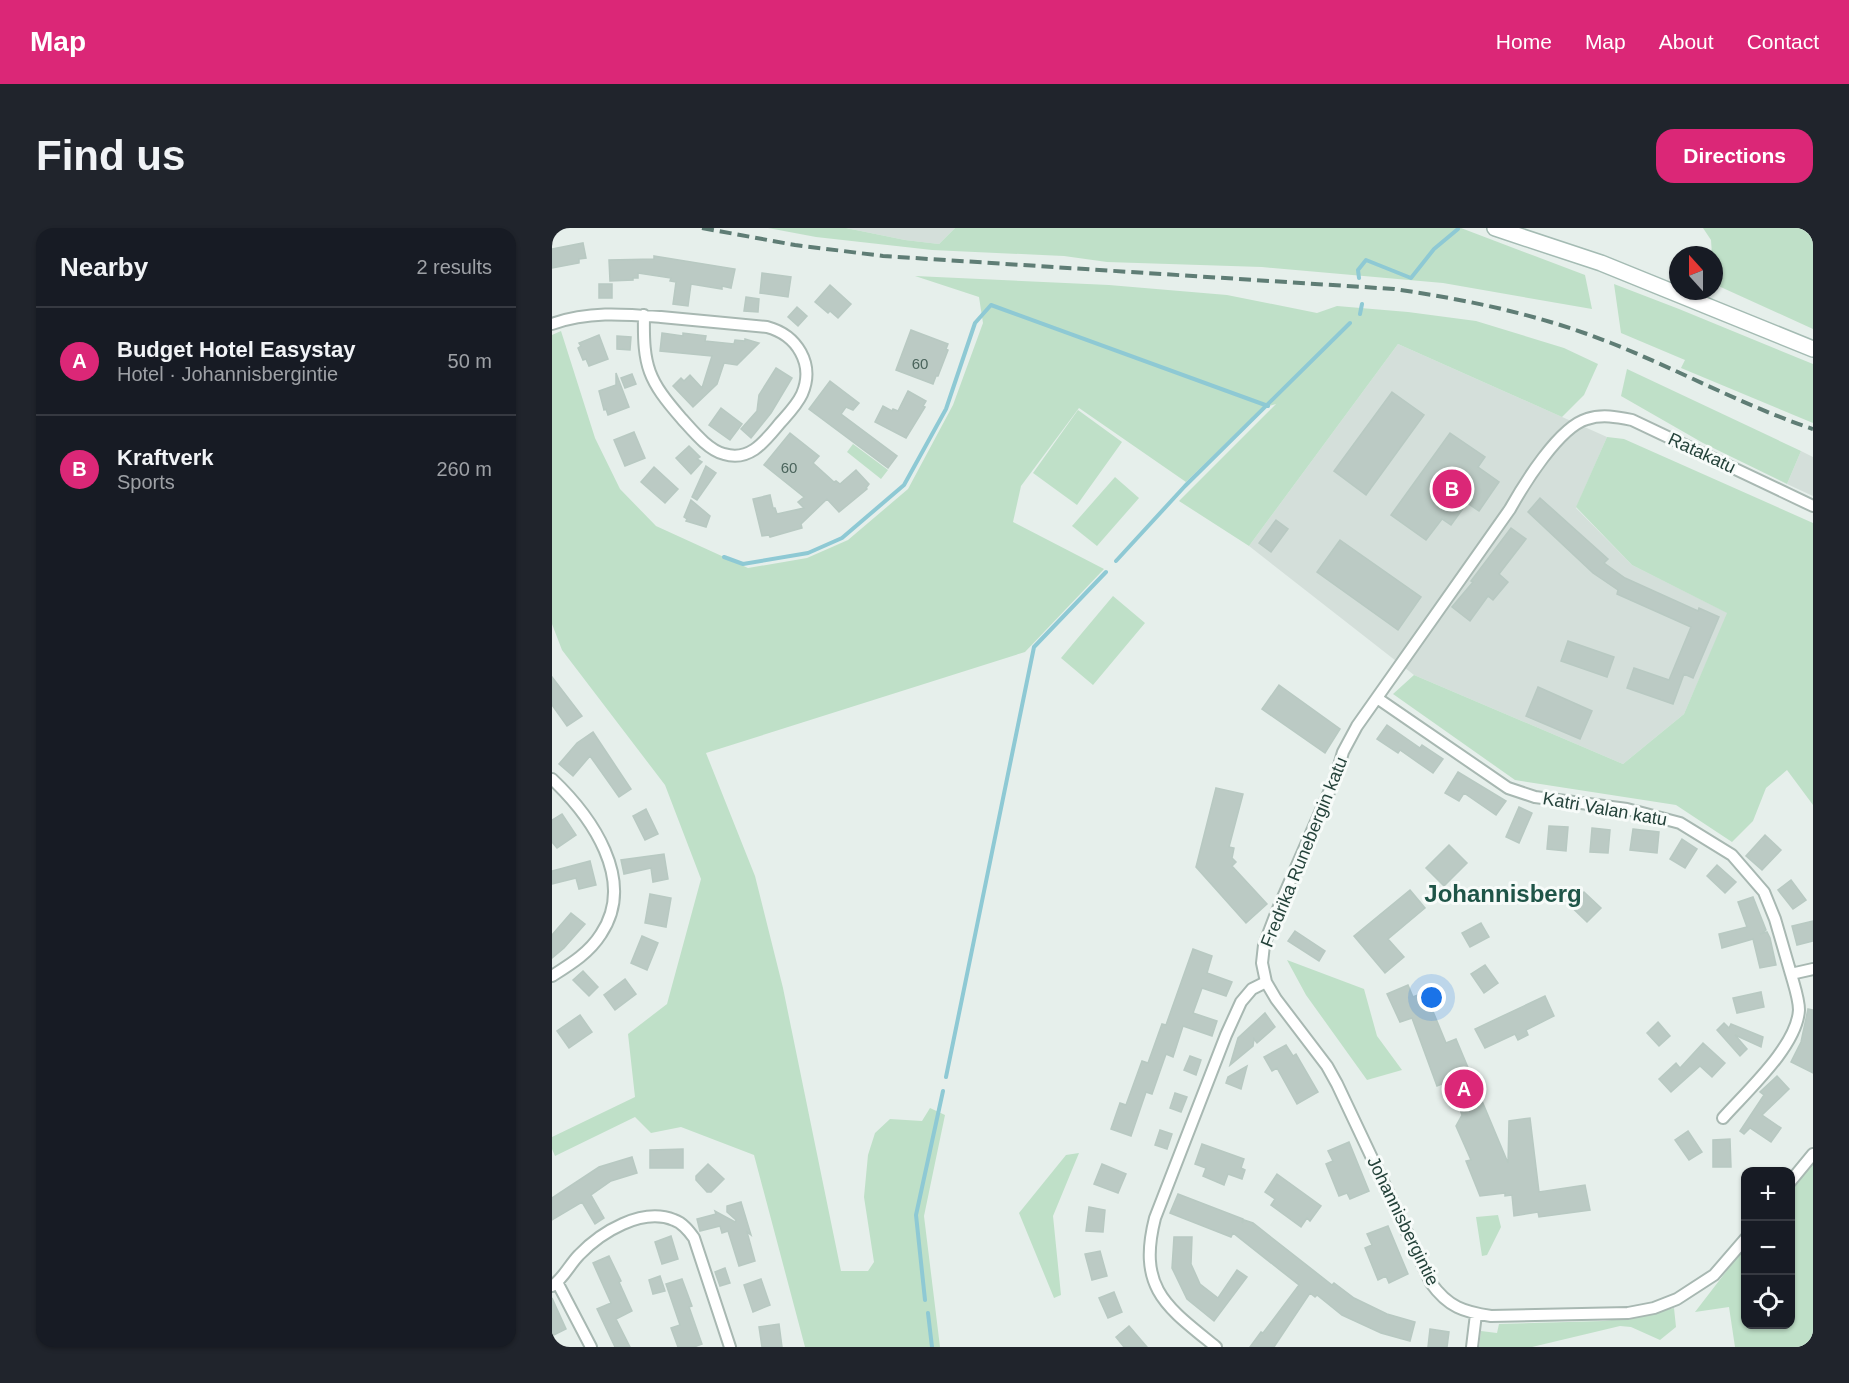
<!DOCTYPE html>
<html lang="en">
<head>
<meta charset="utf-8">
<style>
  body { margin:0; font-family:Helvetica,sans-serif; background:#20242c; color:#f1f3f6 }
  .controls { position:absolute; right:18px; bottom:18px; display:grid; overflow:hidden; border-radius:12px; box-shadow:0 2px 4px #0004 }
  .controls button { width:54px; height:54px; display:grid; place-items:center; padding:0; border:0; border-bottom:2px solid #363941; background:#171b24; color:#f1f3f6; font:30px sans-serif }
  .compass { position:absolute; left:1117px; top:18px; width:54px; height:54px; border-radius:50%; background:#171b24; box-shadow:0 2px 4px #0004; rotate:339deg }
  .you { position:absolute; left:880px; top:770px; width:21px; height:21px; margin:-15px; border:4px solid #fff; border-radius:50%; background:#1a73e8; box-shadow:0 0 0 9px #1a73e833 }
  .badge { display:grid; place-items:center; width:39px; height:39px; border-radius:50%; background:#db2777; color:#fff; font-size:20px; font-weight:700 }
  .pin { position:absolute; translate:-50% -50%; border:3px solid #fff; box-shadow:0 2px 6px #0006 }
  .list { margin:0; padding:0; list-style:none }
  h2 { display:flex; justify-content:space-between; align-items:center; height:78px; margin:0; padding:0 24px; font-size:26px }
  h2 small { font-size:20px; font-weight:400; color:#9ea1a6 }
  .list li { display:grid; grid-template-columns:39px 1fr auto; gap:18px; align-items:center; box-sizing:border-box; height:108px; padding:0 24px; border-top:2px solid #363941 }
  .list b { display:block; font-size:22px; white-space:nowrap }
  .list p { margin:0; font-size:20px; white-space:nowrap; color:#9ea1a6 }
  .list em { font-size:20px; font-style:normal; color:#9ea1a6 }
  .icon { flex:none; width:33px; height:33px; fill:none; stroke:currentColor; stroke-width:2; stroke-linecap:round; stroke-linejoin:round }
  .map { position:relative; flex:none; width:1261px; height:1119px; overflow:hidden; border-radius:18px }
  header { display:flex; align-items:center; gap:36px; box-sizing:border-box; height:84px; padding:0 30px; background:#db2777; color:#fff }
  header strong { font-size:28px }
  nav { display:flex; gap:33px; margin-inline-start:auto; font-size:21px }
  .intro { display:flex; align-items:center; justify-content:space-between; box-sizing:border-box; height:144px; padding:0 36px }
  h1 { margin:0; font-size:42px }
  .button { padding:15px 27px; border-radius:18px; background:#db2777; color:#fff; font-size:21px; font-weight:700 }
  main { display:flex; gap:36px; padding:0 36px }
  aside { flex:1; background:#171b24; border-radius:18px; box-shadow:0 2px 4px #0004 }
  .map>svg:first-child { display:block }
</style>
</head>
<body>
<header>
<strong>Map</strong>
<nav><a>Home</a><a>Map</a><a>About</a><a>Contact</a></nav>
</header>
<div class="intro"><h1>Find us</h1><a class="button">Directions</a></div>
<main>
<aside>
<h2>Nearby<small>2 results</small></h2>
<ul class="list">
<li><span class="badge">A</span><div><b>Budget Hotel Easystay</b><p>Hotel · Johannisbergintie</p></div><em>50 m</em></li>
<li><span class="badge">B</span><div><b>Kraftverk</b><p>Sports</p></div><em>260 m</em></li>
</ul>
</aside>
<div class="map">
<svg width="1261" height="1119" viewBox="0 0 1261 1119">
  <rect width="100%" height="100%" fill="#e6efeb"/>
  <path fill="#d4dfda" d="M294 0H403L387 16 353 12Z
    M846 116 1055 209 1024 280 1080 337 1176 385 1132 486 1071 536 862 447 697 318Z
    M1249 223 1261 229V268L1235 256Z"/>
  <path fill="#bfe0c8" d="M216 0H294L353 12 387 16 403 0H909L1033 47 1040 81 891 55 710 39 555 34 512 28 380 22 264 9Z
    M1151 0H1257L1261 5V101L1162 56V27H1160L1159 12Z
    M363 48 557 57 675 67 765 85 785 78 856 84 924 93 1012 120 1046 136 1032 167 1010 189 846 116 697 318 627 273 724 176 710 180 634 254 527 180 469 258 461 294 552 341 473 424 154 525 203 648 231 760 289 1043H316L322 1034 312 969 316 927 323 905 338 891 370 893 378 880 393 887 372 988 388 1119H253L202 927 129 899 99 905 83 889 3 928 0 921V909L83 869 76 806 115 776 149 651 113 557 10 422 0 396V107L9 103 43 210 68 261 104 298 196 340 255 330 296 312 356 261 401 177 431 95 427 69Z
    M1062 56 1127 81 1261 136V195L1129 140 1133 132 1069 105Z
    M1075 141 1249 223 1235 256 1151 215 1069 168Z
    M526 182 570 214 525 277 481 245Z
    M1055 209 1072 211 1261 295V577L1235 542 1214 560 1201 593 1180 614 1124 577 963 552 841 466 862 447 1071 536 1132 486 1175 385 1080 337 1024 279Z
    M301 216 336 242 329 251 295 224Z
    M563 249 587 270 545 318 520 298Z
    M561 368 593 395 541 457 509 430Z
    M735 732 812 761 825 808 850 842 815 852 754 767Z
    M527 925 501 988 509 1067 502 1070 467 985 514 927Z
    M1261 935V1119H1183L1177 1079 1143 1084 1193 1019 1194 1096H1238L1239 963Z
    M946 987 949 999 935 1027 930 1028 924 989Z
    M1122 1080 1124 1099 1108 1112 1079 1099 1068 1098 980 1119H927L929 1103 945 1105 947 1096 1051 1093 1076 1090Z"/>
  <g fill="none" stroke-linecap="round" stroke-linejoin="round">
    <path stroke="#8ec9d4" stroke-width="4" d="M807 50 806 42 814 32 859 50 882 21 906 1
      M808 86 810 76
      M172 329 191 336 256 325 290 310 352 257 394 181 423 95 439 77 716 178
      M564 333 633 258 798 95
      M394 849 482 419 554 344
      M373 1072 364 987 391 863
      M376 1085 380 1119"/>
  </g>
  <path fill="#bbcac4" stroke="#b8c9c2" stroke-width="1.5" d="M31 15 34 30 27 31V35L0 40V21Z
    M102 28 183 41 179 60 170 58V61L139 56 136 78 121 76 124 54 118 53 119 50 86 45V50H81V52L58 53 57 32 102 31Z
    M210 45 239 49 236 69 208 65Z
    M47 56H60V70H47Z
    M278 57 299 76 286 90 278 83 276 85 263 74Z
    M194 69 207 71 206 84 192 83Z
    M245 79 255 88 246 98 236 89Z
    M359 102 396 116 394 121 396 122 386 148H384L381 156 344 142Z
    M110 105 131 108V105L154 108 153 113 182 116 183 112 193 113V111L207 115 185 137 172 135 165 156 141 179 121 158 129 150 132 153 138 147 150 160 160 128 108 123Z
    M47 107 56 131 37 138 34 131 31 132 26 120 29 118 27 115Z
    M65 108 79 109 78 122 65 121Z
    M224 140 240 150 219 185 199 210 189 201 205 183 207 167Z
    M64 145 77 179 56 187 54 181 52 182 47 163 64 157Z
    M80 146 84 156 73 160 69 150Z
    M278 153 307 175 301 182 294 179 289 186 345 228 336 240 257 181Z
    M356 163 374 173 371 178 373 179 354 210 323 194 331 178 340 183 341 181 346 183Z
    M840 164 872 187 814 267 782 243Z
    M169 180 190 196 178 212 157 197Z
    M82 204 93 230 73 238 62 212Z
    M238 205 267 228 261 235 282 254 284 253 288 256 304 242 317 256 314 260 315 261 287 284 275 271 249 296 250 300 218 309 217 307 210 308 201 271 218 267 221 280H223L225 286 252 280 246 274 252 269 212 237Z
    M898 205 933 229 926 239 947 254 927 283 915 275 899 297 890 291 874 312 839 287Z
    M137 218 148 229 145 231 150 234 139 246 124 230Z
    M154 238 164 245 145 272 140 269Z
    M102 239 126 261 113 275 89 254Z
    M988 270 1056 331 1052 335 1073 350 1146 383 1147 380 1167 389 1141 450 1132 446 1121 476 1075 460 1082 440 1117 452 1139 399 1065 366 1066 362 1041 345 976 284Z
    M139 272 158 288 154 299 134 293 135 291 132 289Z
    M724 292 736 301 719 324 707 315Z
    M959 300 974 311 947 346 956 354 941 372 936 368 918 393 900 379 921 354 919 353Z
    M788 312 869 369 846 402 765 344Z
    M1016 413 1062 429 1055 449 1009 433Z
    M0 449 30 488 15 498 0 477Z
    M727 457 788 501 773 525 710 481Z
    M986 459 1040 483 1028 511 974 488Z
    M835 497 868 520 870 517 891 531 881 545 848 522 846 525 825 511Z
    M41 504 79 561 67 569 38 528 21 548 7 536 25 515Z
    M906 544 954 573 944 587 912 565 907 573 893 565Z
    M664 560 691 566 677 619 682 620 680 630 684 634 680 638 715 676 694 695 644 639Z
    M967 579 980 585 967 615 954 609Z
    M94 581 106 606 93 612 81 588Z
    M10 586 24 607 5 620 0 614V592Z
    M997 598 1016 599 1014 623 995 621Z
    M1040 600 1058 602 1056 625 1038 624Z
    M1081 601 1107 604 1105 625 1078 622Z
    M1213 607 1229 622 1210 642 1194 628Z
    M1130 611 1145 621 1133 640 1118 631Z
    M897 617 915 635 892 658 874 640Z
    M112 626 116 651 101 654 99 640 72 646 69 632Z
    M38 633 44 657 27 661 24 650 0 656V643Z
    M1165 637 1184 654 1173 665 1155 648Z
    M1239 652 1254 672 1241 681 1226 662Z
    M1016 660 1026 670 1032 664 1049 680 1035 694 1008 668Z
    M858 662 873 680 836 711 852 729 833 745 802 708Z
    M98 666 119 670 114 699 93 695Z
    M1201 669 1214 702 1208 706 1215 704 1218 710 1224 737 1208 740 1201 711 1170 720 1167 706 1195 699 1186 674Z
    M19 685 33 696 12 720 0 730V707Z
    M1261 693V713L1245 717 1240 698Z
    M929 695 937 709 918 719 910 705Z
    M743 703 773 723 767 733 736 713Z
    M90 708 106 715 95 742 79 735Z
    M641 721 660 728 655 745 680 754 674 768 650 760 641 785 665 793 660 808 631 798 621 829 614 826 600 866 594 864 579 908 559 901 568 875 574 877 590 833 596 835 610 796 614 797Z
    M933 737 946 755 932 765 919 746Z
    M31 743 46 759 37 768 21 752Z
    M73 751 84 766 63 782 52 767Z
    M856 757 861 769 873 764 894 815 904 811 956 935 957 893 978 890 987 964 1033 957 1038 982 987 989 986 984 962 988 960 967 953 968V965L928 968 914 933 919 932 904 898 910 887 897 853 885 858 860 790 848 794 835 766Z
    M1209 764 1212 779 1185 785 1181 770Z
    M993 768 1002 788 974 802 976 807 966 812 963 806 933 820 923 801Z
    M1256 781 1261 782V845L1239 834 1249 814Z
    M713 785 723 799 705 815 702 811 701 818 678 837 686 810Z
    M28 787 40 804 17 820 5 803Z
    M1106 794 1118 808 1107 818 1095 805Z
    M1172 795 1177 800 1179 796 1211 809 1209 819 1183 807 1195 821 1188 828 1165 802Z
    M1151 815 1173 835 1160 849 1148 838 1119 864 1107 851 1124 835 1128 840Z
    M734 817 741 828 744 826 766 864 745 876 725 840 720 843 712 829Z
    M638 828 649 832 644 847 632 842Z
    M695 838 689 861 674 855 676 849Z
    M1225 848 1237 861 1210 887 1229 900 1219 914 1198 900 1192 906 1188 903 1212 867 1208 864Z
    M623 865 635 869 629 884 618 880Z
    M608 902 620 906 615 921 603 917Z
    M1136 903 1150 924 1137 932 1123 912Z
    M1178 911 1179 939H1161V912Z
    M797 914 817 963 798 971 795 965 787 968 774 936 781 933 776 923Z
    M650 916 692 931 689 940 693 942 690 951 676 946 672 957 651 948 654 940 643 936Z
    M131 921V940H98V922Z
    M80 929 85 945 59 953 39 967 52 990 43 996 30 974 0 992V970L47 939Z
    M156 936 172 951 159 964H155L144 952V948Z
    M550 936 574 946 566 965 542 956Z
    M725 946 769 978 758 993 755 990 749 999 719 977 723 971 713 964Z
    M626 966 691 991 690 995 692 992 701 995 780 1057 782 1055 802 1070 835 1086 863 1094 858 1113 829 1105 790 1087 765 1067 763 1069 758 1065 722 1119H698L709 1104 711 1105 747 1057 681 1005 679 1009 618 985Z
    M189 974 199 1007 195 1004 203 1033 187 1038 176 1003 170 1005 168 998 148 1003 145 991 164 986 163 983 183 994 184 992 175 984V978Z
    M537 979 553 982 551 1004 534 1003Z
    M836 998 856 1046 837 1055 834 1048 826 1052 813 1020 820 1017 815 1006Z
    M119 1008 126 1031 110 1036 103 1014Z
    M622 1009H640L639 1036 648 1056 666 1070 685 1042 695 1049 662 1093 635 1071 620 1040Z
    M548 1023 555 1048 540 1052 533 1026Z
    M57 1028 69 1053 67 1054 80 1083 64 1091 78 1119H63L45 1081 59 1075 41 1035Z
    M173 1040 178 1055 168 1058 163 1044Z
    M108 1048 113 1063 101 1066 97 1052Z
    M130 1051 140 1078 137 1079 150 1116 142 1119H126L119 1100 128 1097 114 1056Z
    M209 1051 218 1077 201 1084 192 1057Z
    M562 1064 570 1084 556 1090 547 1070Z
    M0 1070 14 1101 0 1108Z
    M227 1096 230 1119H210L207 1099Z
    M577 1098 595 1119H572L564 1109Z
    M878 1101 897 1104 895 1119H876Z"/>
  <g fill="none" stroke-linecap="round" stroke-linejoin="round">
    <defs>
      <path id="street" d="M0 96C36 83 71 86 109 89 144 92 180 96 215 99 245 107 263 136 250 166 245 177 236 186 228 195 213 213 198 234 172 226 156 222 141 203 130 191 96 152 91 139 92 87
        M825 470 956 560 983 569 1075 581 1128 595 1180 627 1212 664 1223 691 1239 746 1261 741
        M0 551C39 588 85 652 49 706 37 725 19 736 0 748
        M1171 890C1195 863 1245 818 1247 782 1247 771 1242 757 1239 746
        M1238 954 1261 926
        M1194 1010 1162 1047 1125 1071 1102 1080 1076 1085 939 1088C912 1084 896 1079 879 1055L785 856 775 838 724 771 714 754 710 735 712 717 725 683 784 548 791 524 805 498 958 281C972 256 1007 199 1035 191 1050 186 1065 189 1080 192L1261 278
        M5 1054 39 1119
        M0 1058C11 1051 18 1036 27 1027 49 1004 90 979 122 992 131 995 137 1003 142 1010L178 1119
        M664 1119C615 1079 585 1061 603 990L674 807 689 774 700 761 714 754
        M920 1119 924 1086"/>
      <path id="secondary" d="M943 0 1049 35 1261 121"/>
    </defs>
    <use href="#street" stroke="#a8b8b2" stroke-width="14"/>
    <use href="#secondary" stroke="#a4bbb3" stroke-width="18"/>
    <use href="#street" stroke="#fff" stroke-width="10"/>
    <use href="#secondary" stroke="#fff" stroke-width="15"/>
    <path stroke="#5f7d75" stroke-width="4" stroke-dasharray="12 6" stroke-linecap="butt" d="M150 0 243 17 331 28 842 61C917 72 989 87 1059 115 1127 142 1192 178 1261 201"/>
  </g>
  <g text-anchor="middle" dominant-baseline="central" stroke-width="6" stroke-linejoin="round" paint-order="stroke">
    <g font-size="15" fill="#4a645c">
      <text x="368" y="135">60</text>
      <text x="237" y="239">60</text>
    </g>
    <g font-size="18" fill="#24423a" stroke="#f7fbf9">
      <text transform="translate(1150 225) rotate(25)">Ratakatu</text>
      <text transform="translate(1053 581) rotate(10)">Katri Valan katu</text>
      <text transform="translate(752 624) rotate(-68)">Fredrika Runebergin katu</text>
      <text transform="translate(851 993) rotate(64)">Johannisbergintie</text>
    </g>
    <g font-size="24" font-weight="bold" fill="#1f5548" stroke="#f7fbf9">
      <text x="951" y="665">Johannisberg</text>
    </g>
  </g>
</svg>
<div class="controls">
<button>+</button>
<button>−</button>
<button><svg class="icon" aria-label="locate" viewBox="0 0 24 24"><circle cx="12" cy="12" r="6"/><path d="M12 2v4M12 18v4M2 12h4M18 12h4"/></svg></button>
</div>
<svg class="compass" viewBox="-18 -18 36 36"><path d="M0-13l5 13h-10z" fill="#e53935"/><path d="M0 13l5-13h-10z" fill="#9ea1a6"/></svg>
<div class="you"></div>
<div class="pin badge" style="left:912px;top:861px">A</div>
<div class="pin badge" style="left:900px;top:261px">B</div>
</div>
</main>
</body>
</html>
